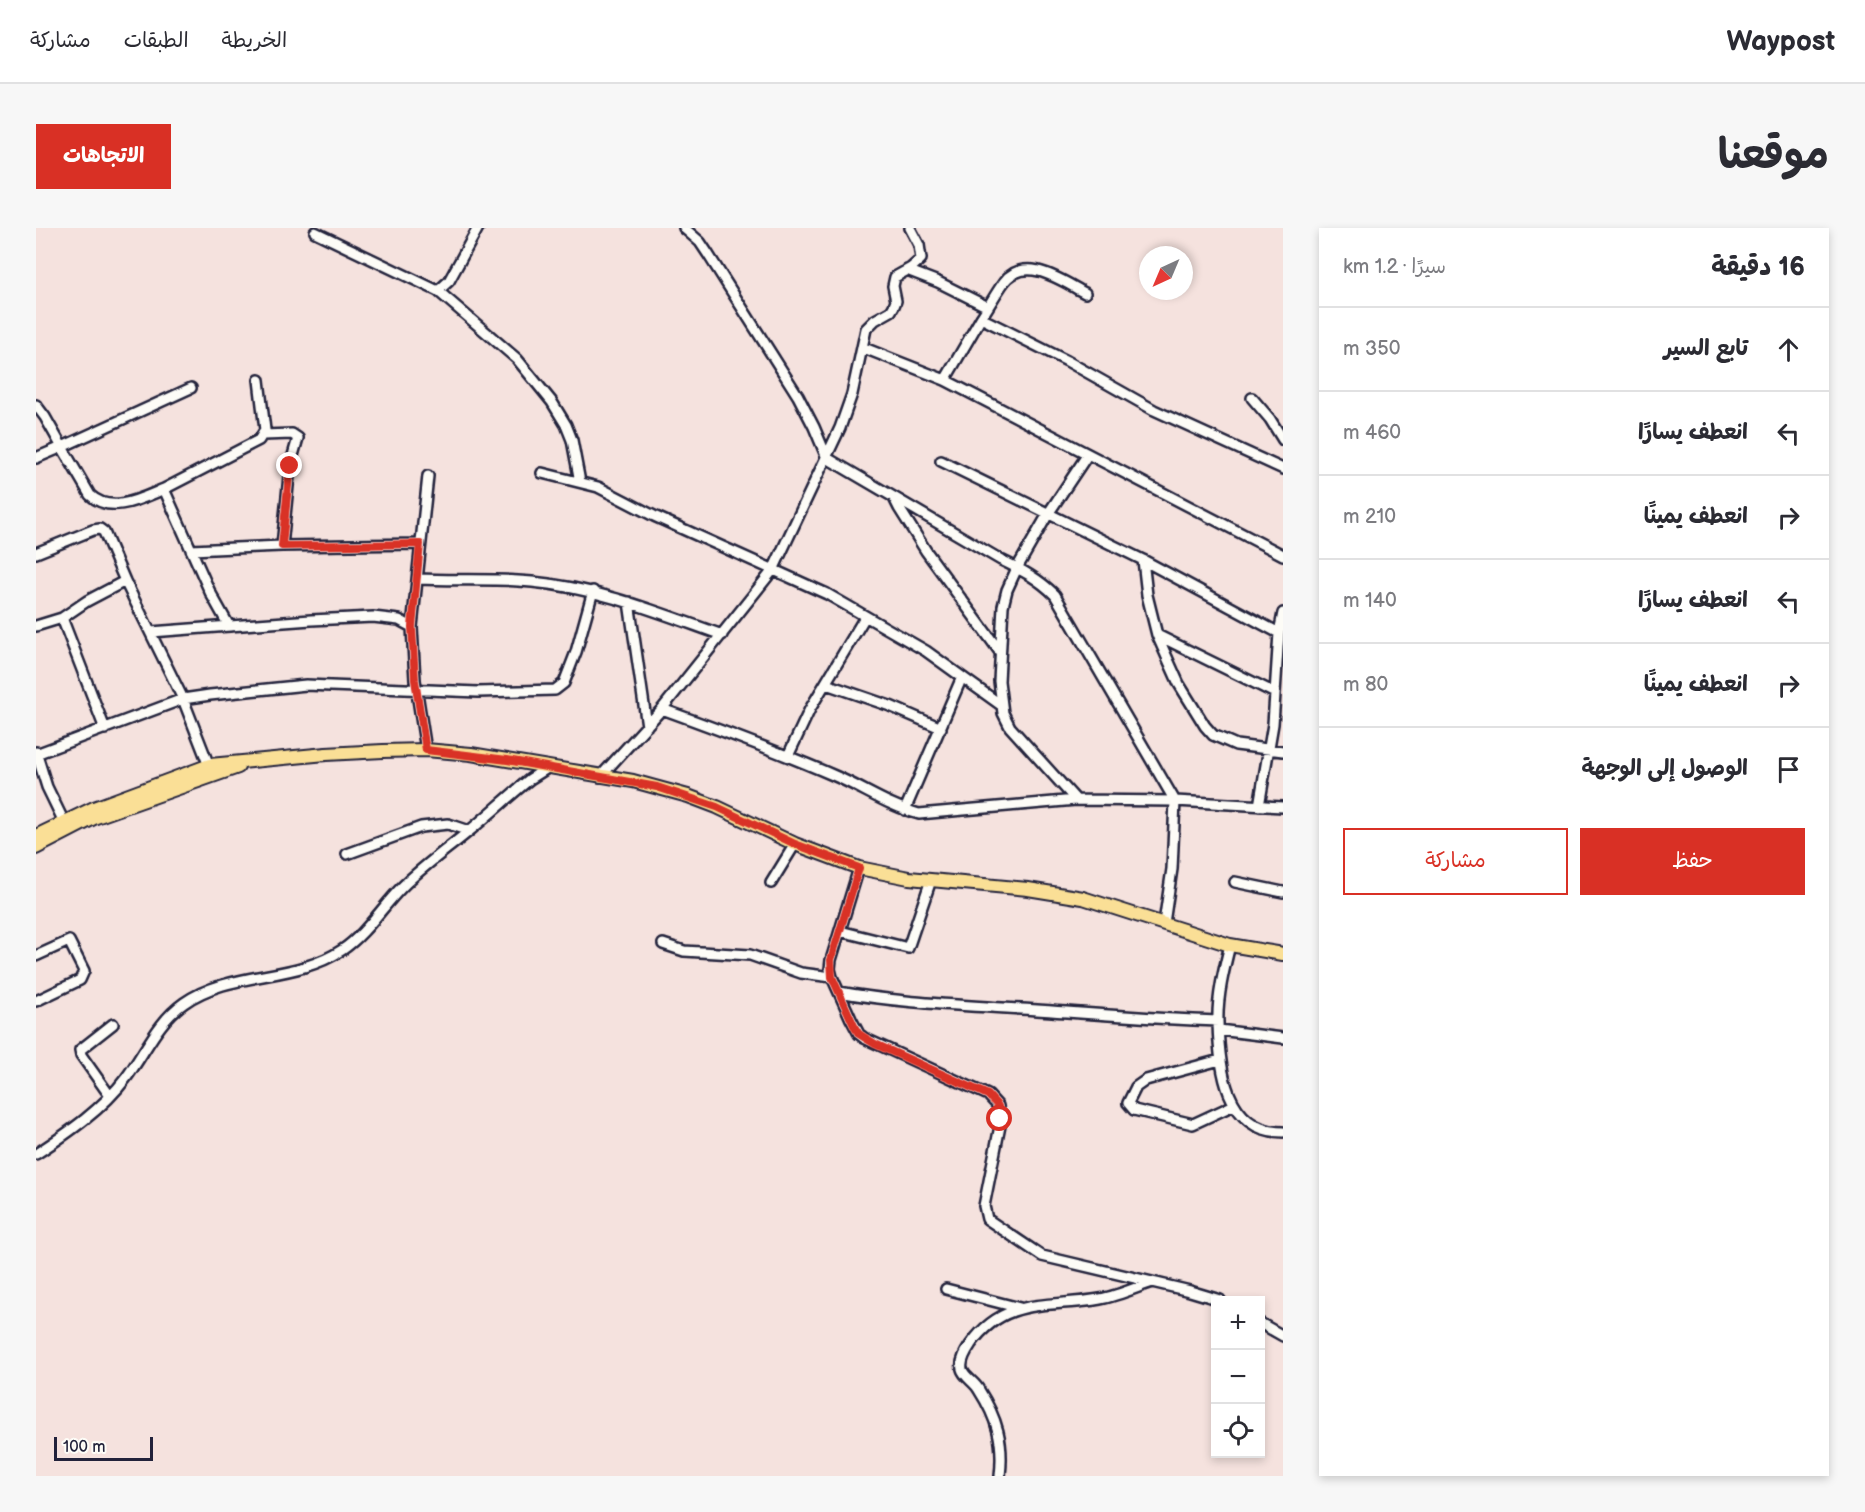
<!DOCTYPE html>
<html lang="ar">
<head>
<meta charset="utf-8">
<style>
  body { margin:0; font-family:"Balsamiq Sans","Playpen Sans Arabic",sans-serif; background:#f7f7f7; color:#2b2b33; direction:rtl }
  .controls { position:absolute; right:18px; bottom:18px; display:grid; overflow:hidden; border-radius:0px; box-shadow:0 3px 9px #0003 }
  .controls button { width:54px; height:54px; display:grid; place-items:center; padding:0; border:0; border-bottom:2px solid #e1e1e2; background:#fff; color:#2b2b33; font:30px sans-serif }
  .compass { position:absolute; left:1103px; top:18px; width:54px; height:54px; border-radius:50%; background:#fff; box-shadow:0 3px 9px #0003; rotate:224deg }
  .scale { position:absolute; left:18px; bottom:15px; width:99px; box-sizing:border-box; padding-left:6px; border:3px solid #22223b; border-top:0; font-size:16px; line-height:21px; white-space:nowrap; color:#22223b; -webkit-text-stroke:4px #fdfcf7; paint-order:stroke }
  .stop { position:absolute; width:18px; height:18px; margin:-14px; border:4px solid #d93025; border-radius:50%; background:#fff }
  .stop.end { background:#d93025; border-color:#fff; box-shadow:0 2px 6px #0008 }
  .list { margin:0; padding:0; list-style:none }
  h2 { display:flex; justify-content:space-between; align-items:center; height:78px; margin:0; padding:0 24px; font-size:26px }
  h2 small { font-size:20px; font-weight:400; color:#7c7c81 }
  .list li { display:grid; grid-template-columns:39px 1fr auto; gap:18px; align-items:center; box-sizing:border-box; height:84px; padding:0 24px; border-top:2px solid #e1e1e2 }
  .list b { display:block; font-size:22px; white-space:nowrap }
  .list em { font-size:20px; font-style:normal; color:#7c7c81 }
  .actions { display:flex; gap:12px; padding:18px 24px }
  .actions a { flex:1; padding:14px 0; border:2px solid #d93025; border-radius:0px; text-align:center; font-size:21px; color:#d93025 }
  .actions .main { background:#d93025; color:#fff }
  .icon { flex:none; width:33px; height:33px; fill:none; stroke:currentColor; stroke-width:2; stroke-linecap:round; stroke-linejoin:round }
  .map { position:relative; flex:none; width:1247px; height:1248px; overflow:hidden; direction:ltr; border-radius:0px }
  header { display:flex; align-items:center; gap:36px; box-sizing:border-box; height:84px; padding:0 30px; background:#fff; border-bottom:2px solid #e1e1e2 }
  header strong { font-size:28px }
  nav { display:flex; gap:33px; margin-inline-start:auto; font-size:21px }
  .intro { display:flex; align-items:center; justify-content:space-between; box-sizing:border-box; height:144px; padding:0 36px }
  h1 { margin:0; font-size:42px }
  .button { padding:15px 27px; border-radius:0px; background:#d93025; color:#fff; font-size:21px; font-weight:700 }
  main { display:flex; gap:36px; padding:0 36px }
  aside { flex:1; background:#fff; border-radius:0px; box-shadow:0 3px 9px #0003 }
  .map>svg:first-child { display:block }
</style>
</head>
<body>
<header>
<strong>Waypost</strong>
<nav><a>الخريطة</a><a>الطبقات</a><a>مشاركة</a></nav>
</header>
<div class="intro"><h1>موقعنا</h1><a class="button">الاتجاهات</a></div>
<main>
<aside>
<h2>16 دقيقة<small>سيرًا · 1.2 km</small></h2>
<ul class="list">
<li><svg class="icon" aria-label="ahead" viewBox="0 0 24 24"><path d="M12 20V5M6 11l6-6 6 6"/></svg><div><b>تابع السير</b></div><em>350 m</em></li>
<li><svg class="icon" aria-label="left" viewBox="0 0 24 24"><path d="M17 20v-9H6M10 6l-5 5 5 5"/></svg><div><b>انعطف يسارًا</b></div><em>460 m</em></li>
<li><svg class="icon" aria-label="right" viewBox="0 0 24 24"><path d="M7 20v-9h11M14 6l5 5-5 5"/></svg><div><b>انعطف يمينًا</b></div><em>210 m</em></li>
<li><svg class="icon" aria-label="left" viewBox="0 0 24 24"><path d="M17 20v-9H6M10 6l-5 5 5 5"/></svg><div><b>انعطف يسارًا</b></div><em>140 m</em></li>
<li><svg class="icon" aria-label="right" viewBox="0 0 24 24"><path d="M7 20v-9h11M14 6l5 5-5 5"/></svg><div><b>انعطف يمينًا</b></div><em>80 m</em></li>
<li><svg class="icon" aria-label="arrive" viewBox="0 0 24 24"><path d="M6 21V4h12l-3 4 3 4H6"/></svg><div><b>الوصول إلى الوجهة</b></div></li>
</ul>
<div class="actions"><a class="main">حفظ</a><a>مشاركة</a></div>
</aside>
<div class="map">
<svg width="1247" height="1248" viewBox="0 0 1247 1248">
  <rect width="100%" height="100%" fill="#f5e2de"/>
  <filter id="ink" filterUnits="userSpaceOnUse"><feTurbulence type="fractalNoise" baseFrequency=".0167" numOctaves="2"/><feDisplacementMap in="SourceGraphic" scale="12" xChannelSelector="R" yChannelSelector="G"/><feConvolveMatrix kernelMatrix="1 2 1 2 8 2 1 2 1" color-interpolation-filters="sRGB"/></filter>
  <g filter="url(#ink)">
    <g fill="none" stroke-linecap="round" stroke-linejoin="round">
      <defs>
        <path id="minor" d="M648 0 664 14 672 26 762 168 778 199 791 230 965 332C986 342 1003 351 1019 367L1139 573 1136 641 1128 695
          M279 4 402 63 481 131 516 174 530 197 536 212 544 254
          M871 42 902 54 952 79
          M402 63 413 53 442 0
          M945 90C953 78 960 65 968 54 990 26 1026 53 1049 65
          M828 120 909 152 1247 327
          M909 152 945 90 1031 133 1118 182 1247 241
          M1216 170 1234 191 1247 212
          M0 177 9 189 26 219 155 160
          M227 207 256 206 262 210 254 238 246 318
          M0 230 26 219 54 267C75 287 106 270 128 261L174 364 193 398
          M905 233 1107 332 1243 405
          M506 245 562 259 618 288 791 366 890 423 926 449 869 582
          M128 261 223 212 229 202 223 152
          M858 270 863 280 890 323 964 424
          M155 322 246 318 384 316
          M0 325 57 302 64 301 68 304 89 353 147 471 175 543
          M1107 332 1111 367 1121 407 1143 456 1169 498 1177 507 1200 517 1247 523
          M382 351C420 353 459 350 496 354 563 360 624 385 686 407
          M593 374 611 498
          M26 390 69 501
          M0 398 26 390 51 373 89 353
          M115 404 275 392 337 389 363 392 376 399
          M1121 407 1239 465
          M926 449 965 477
          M790 456 854 478 905 500
          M626 481C684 502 742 523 799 548 827 560 853 578 883 586L1040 572 1139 573 1247 579
          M390 522 379 452 376 399 392 248
          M0 524 11 559 28 594
          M0 526 147 471 174 467 270 457 442 464 519 462 528 455 540 424 557 363
          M752 528 774 481 829 389
          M564 549 626 481 737 342 804 200 816 166 830 101 839 92 855 83 858 78 860 73 857 58 859 49 875 40 885 31 883 17 874 0
          M1040 572 974 499 967 485 963 453 967 378 971 362 981 340 1012 286 1052 226
          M1223 578 1237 496 1243 405 1247 385
          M311 626 385 599 412 596 433 603
          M823 640 795 732 794 741 796 749 815 791 823 806 828 810 952 867 962 878 964 898 948 978 951 991 1006 1028 1154 1063 1184 1072
          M1199 654 1247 664
          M735 655 759 616
          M804 703 872 720 895 652
          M627 716 648 723 714 727 765 745 796 749
          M1194 717C1188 741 1181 769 1182 794 1183 838 1189 904 1247 904
          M0 728 33 713 48 743 44 752 0 773
          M803 764C863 775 925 777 985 781 1051 785 1116 791 1182 793
          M1183 802 1247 810
          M1184 832 1110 852 1100 859 1092 875 1098 882 1157 896 1198 877
          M74 868 45 827 44 822 77 796
          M0 926C32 905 67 881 90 850 109 825 121 794 148 775 195 742 258 754 306 722 330 706 346 679 366 659 386 639 410 622 432 604 453 587 473 568 494 551L513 539
          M910 1061 984 1080
          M1224 1095 1247 1108
          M964 1248C968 1214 961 1190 943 1162 939 1154 928 1149 926 1141 924 1132 931 1122 935 1116 969 1068 1014 1080 1064 1071 1081 1068 1099 1060 1116 1054"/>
        <path id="major" d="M0 608 58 580 174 537 290 526 347 523 390 522 435 526 597 553 652 568 681 579 759 616 823 640 873 650 992 661 1047 670 1194 717 1247 726
          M0 620 60 589 202 539"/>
      </defs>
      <use href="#minor" stroke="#22223b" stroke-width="14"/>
      <use href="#major" stroke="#22223b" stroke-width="16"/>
      <use href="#minor" stroke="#fdfcf7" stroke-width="9"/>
      <use href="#major" stroke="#fadf96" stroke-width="12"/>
    </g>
  </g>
  <g fill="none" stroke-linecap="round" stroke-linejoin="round" filter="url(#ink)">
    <path stroke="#d93025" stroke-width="8" d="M254 238 246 318 384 316 376 399 379 452 390 522 471 532 621 559 681 579 759 616 823 640 795 732 796 749 819 800 823 806 839 816 952 867 962 878 964 891"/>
  </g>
</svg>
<div class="controls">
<button>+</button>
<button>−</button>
<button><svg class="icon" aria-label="locate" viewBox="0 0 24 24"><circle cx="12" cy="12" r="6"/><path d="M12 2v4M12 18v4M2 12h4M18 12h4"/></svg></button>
</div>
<svg class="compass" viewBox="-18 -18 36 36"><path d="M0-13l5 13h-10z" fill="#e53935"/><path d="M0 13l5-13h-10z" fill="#7c7c81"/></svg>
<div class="scale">100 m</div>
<div class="stop" style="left:964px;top:891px"></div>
<div class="stop end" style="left:254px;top:238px"></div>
</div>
</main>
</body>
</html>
